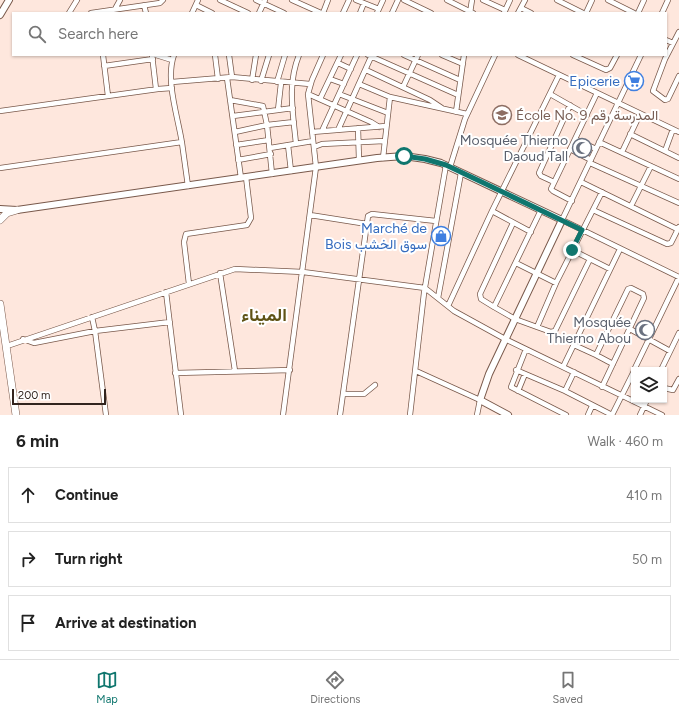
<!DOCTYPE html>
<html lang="en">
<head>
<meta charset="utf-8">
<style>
  body { margin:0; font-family:Figtree,Vazirmatn,sans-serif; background:#f6f6f6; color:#222 }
  .controls { position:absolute; right:12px; bottom:12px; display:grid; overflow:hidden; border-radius:0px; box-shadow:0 1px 3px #0004 }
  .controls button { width:36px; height:36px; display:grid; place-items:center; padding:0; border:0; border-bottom:1px solid #e0e0e0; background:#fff; color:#222; font:20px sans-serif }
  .scale { position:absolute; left:12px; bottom:10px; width:94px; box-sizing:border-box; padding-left:4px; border:2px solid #32241e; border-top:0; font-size:11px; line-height:14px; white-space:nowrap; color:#32241e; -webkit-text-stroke:3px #fff; paint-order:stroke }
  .stop { position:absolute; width:12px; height:12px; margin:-9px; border:3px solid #0f766e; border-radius:50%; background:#fff }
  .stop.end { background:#0f766e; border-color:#fff; box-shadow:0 1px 4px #0008 }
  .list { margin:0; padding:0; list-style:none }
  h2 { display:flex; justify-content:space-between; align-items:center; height:52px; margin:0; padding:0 16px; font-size:17px }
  h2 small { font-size:13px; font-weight:400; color:#767676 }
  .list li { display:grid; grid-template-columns:26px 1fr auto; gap:12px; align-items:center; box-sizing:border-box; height:56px; margin:0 8px 8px; padding:0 8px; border:1px solid #e0e0e0; border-radius:0px }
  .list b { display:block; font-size:15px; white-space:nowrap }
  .list em { font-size:13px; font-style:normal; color:#767676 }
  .icon { flex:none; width:22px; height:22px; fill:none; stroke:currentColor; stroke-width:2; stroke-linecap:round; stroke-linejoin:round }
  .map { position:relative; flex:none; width:679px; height:415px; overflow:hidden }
  .search { position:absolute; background:#fff; box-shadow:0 1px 3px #0004; left:12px; right:12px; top:12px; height:44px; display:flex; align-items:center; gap:10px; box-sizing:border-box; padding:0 14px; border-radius:0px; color:#767676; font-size:15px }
  .sheet { height:244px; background:#fff }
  nav { display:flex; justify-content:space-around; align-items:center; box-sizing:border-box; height:56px; border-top:1px solid #e0e0e0; background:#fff; font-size:11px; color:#767676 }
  nav a { display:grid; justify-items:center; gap:2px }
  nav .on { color:#0f766e }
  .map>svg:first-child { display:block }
</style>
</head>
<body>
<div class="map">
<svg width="679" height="415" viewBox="0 0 679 415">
  <rect width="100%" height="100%" fill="#fee7dd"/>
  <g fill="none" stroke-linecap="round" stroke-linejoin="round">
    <defs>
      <path id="minor" d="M220 0 248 13
        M256 0 284 13
        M292 0 321 13
        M356 0 379 9
        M404 0 431 13
        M447 0 473 13
        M483 0 505 10
        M557 0 583 13
        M608 0 634 13
        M144 5 146 13
        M196 5 212 13
        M521 8 531 13
        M115 9 120 0
        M69 13 77 0
        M91 13 160 3 163 0
        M192 13 198 0
        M259 13 265 0
        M323 13 328 0
        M343 13 349 0
        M360 13 364 3
        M377 13 383 0
        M392 13 398 0
        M470 13 472 0
        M504 13 510 0
        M518 13 525 0
        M586 13 592 0
        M638 13 644 0
        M662 13 668 0
        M679 32 665 59 653 91 665 100 668 99 679 76
        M666 40 673 43
        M103 55 108 96
        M152 55 156 89
        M156 55 172 60
        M174 55C165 80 178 117 182 143 184 157 186 171 188 186
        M215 55 218 79
        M229 55 232 77
        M368 55 458 95
        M404 55 460 80
        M442 55 463 64
        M518 55 679 132
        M573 55 606 70 610 68 617 55
        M641 55 562 220 679 277
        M338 63 351 69
        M104 66 153 59
        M366 70 430 100 442 108
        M227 78 241 178
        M330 79 344 84
        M252 80 256 55
        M261 81 269 55
        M172 82 232 77 310 84
        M277 82 285 55
        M359 84 390 97 467 114
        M403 87 418 55
        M308 94 371 122 379 127
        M339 94 388 113
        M550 94 587 115
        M320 99 341 55
        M230 100 263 106 267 125 272 174
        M278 110 281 83
        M0 111 158 89 172 88
        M456 112 464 55
        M233 116 293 108
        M358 128 359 160
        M338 130 371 57
        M322 131 357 55
        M235 132 267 125 294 122
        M312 132 386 126
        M630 134 679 158
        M575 139 596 149
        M599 142 679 179
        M296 144C293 112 287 85 299 55
        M236 145 269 140
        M288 145 291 171
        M314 147 322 144 384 141
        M270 148 313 141
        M570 149 591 160
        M665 151 673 129
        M622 152 640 114
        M383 158 390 97
        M238 160 271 154
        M590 163 679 203
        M450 167 465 119 495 55
        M0 168 182 142
        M554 182 541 176 539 173 570 105
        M581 182 675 228 678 229 679 227
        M572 201 553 191 551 189 597 93
        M631 206 651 166
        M541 210 494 307 515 319 537 327 556 283 602 192
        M593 210 667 244 671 243 678 229
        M492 211 531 232
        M310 215 367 224
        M572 250 610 269
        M516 263 556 283
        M220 273 235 371
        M189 284 184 242 186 234 247 225 251 218 246 177
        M166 292 181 415
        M438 298 461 173
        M448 306 492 211 559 75
        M494 307 481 299 480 294 513 223
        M92 317 95 331 106 415
        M537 327 551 332 555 331 590 259
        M630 329 670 351
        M23 339 34 343 95 331 170 322
        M574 345 596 355
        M7 346 235 269 303 272 425 288 454 311 505 339 662 415
        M526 349 511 387 566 415
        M563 367 620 249
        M516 370 565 391 612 415
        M634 370 679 277
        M661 370 679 333
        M416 371 480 400 477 415
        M175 373 290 370
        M602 387 644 298 643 294 631 288 628 289 596 355 613 364
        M664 388 673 390 679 379
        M518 391 525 374
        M565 391 574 372
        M343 394H364L375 385
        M283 415 316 167 308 94 312 80 323 55
        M340 415 368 216 372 214 436 221
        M410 415 424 293 446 165
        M588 415 592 406
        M612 415 634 371
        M640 415 647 400"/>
      <path id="major" d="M0 15 9 0
        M0 209 17 210 377 158 404 156 425 159 441 163 562 220 489 374 480 400 508 415"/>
      <path id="highway" d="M0 220 7 213 17 210
        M0 304 16 415"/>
    </defs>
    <use href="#minor" stroke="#79594b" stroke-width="6"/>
    <use href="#major" stroke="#79594b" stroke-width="8"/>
    <use href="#highway" stroke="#79594b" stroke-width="8"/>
    <use href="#minor" stroke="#fff" stroke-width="4.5"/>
    <use href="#major" stroke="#fff" stroke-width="6"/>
    <use href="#highway" stroke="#fff" stroke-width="7"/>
  </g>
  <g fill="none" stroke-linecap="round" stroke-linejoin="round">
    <path stroke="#0f766e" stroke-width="5" d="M404 156 425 159 446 165 582 230 572 250"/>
  </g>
  <defs>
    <symbol id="supermarket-ring" viewBox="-11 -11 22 22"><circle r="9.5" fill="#fff" stroke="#3f7fe0" stroke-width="1.5"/><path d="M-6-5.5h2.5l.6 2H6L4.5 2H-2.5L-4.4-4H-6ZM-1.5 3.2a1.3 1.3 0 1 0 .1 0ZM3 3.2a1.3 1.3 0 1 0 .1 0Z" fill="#3f7fe0"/></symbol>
    <symbol id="school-ring" viewBox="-11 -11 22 22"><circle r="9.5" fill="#fff" stroke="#8d6e63" stroke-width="1.5"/><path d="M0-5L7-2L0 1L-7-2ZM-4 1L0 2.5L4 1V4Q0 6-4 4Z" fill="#8d6e63"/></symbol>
    <symbol id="mosque-ring" viewBox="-11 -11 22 22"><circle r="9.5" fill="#fff" stroke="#6b7280" stroke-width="1.5"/><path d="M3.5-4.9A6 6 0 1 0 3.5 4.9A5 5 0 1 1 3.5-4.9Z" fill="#6b7280"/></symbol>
    <symbol id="shop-ring" viewBox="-11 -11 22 22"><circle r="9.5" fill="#fff" stroke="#3f7fe0" stroke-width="1.5"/><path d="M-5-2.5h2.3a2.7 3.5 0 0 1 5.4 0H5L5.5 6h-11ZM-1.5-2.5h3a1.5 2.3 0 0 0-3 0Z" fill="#3f7fe0"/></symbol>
  </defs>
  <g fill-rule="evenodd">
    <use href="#supermarket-ring" x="623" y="70" width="22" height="22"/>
    <use href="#school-ring" x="491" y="104" width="22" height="22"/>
    <use href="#mosque-ring" x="571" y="137" width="22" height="22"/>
    <use href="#shop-ring" x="430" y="225" width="22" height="22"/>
    <use href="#mosque-ring" x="634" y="319" width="22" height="22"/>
  </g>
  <g text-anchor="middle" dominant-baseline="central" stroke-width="4" stroke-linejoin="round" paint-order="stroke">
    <g font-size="14" fill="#366cbe" stroke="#fff" text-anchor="end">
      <text x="620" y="81">Epicerie</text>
      <text x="427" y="228">Marché de<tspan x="427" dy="16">Bois سوق الخشب</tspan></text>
    </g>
    <g font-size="14" fill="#785e54" stroke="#fff" text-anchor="start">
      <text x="516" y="115">École No. 9 المدرسة رقم</text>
    </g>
    <g font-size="14" fill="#5b616d" stroke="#fff" text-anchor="end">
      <text x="568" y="140">Mosquée Thierno<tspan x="568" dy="16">Daoud Tall</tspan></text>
      <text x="631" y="322">Mosquée<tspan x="631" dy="16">Thierno Abou</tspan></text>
    </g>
    <g font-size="18" font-weight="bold" fill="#5f5315" stroke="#fff">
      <text x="264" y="315">الميناء</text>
    </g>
  </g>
</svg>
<div class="controls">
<button><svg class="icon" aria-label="layers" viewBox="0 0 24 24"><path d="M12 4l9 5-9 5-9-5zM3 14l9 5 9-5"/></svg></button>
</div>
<div class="scale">200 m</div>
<div class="stop" style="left:404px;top:156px"></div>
<div class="stop end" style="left:572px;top:250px"></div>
<div class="search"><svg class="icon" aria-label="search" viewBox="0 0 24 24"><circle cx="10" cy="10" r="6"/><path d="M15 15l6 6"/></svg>Search here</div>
</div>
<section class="sheet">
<h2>6 min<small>Walk · 460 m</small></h2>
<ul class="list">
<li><svg class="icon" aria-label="ahead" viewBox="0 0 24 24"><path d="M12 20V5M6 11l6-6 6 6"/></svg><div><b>Continue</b></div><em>410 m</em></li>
<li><svg class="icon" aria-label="right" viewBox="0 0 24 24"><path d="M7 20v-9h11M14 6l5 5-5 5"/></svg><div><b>Turn right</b></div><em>50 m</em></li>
<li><svg class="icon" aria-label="arrive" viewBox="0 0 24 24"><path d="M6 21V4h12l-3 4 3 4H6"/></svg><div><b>Arrive at destination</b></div></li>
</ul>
</section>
<nav>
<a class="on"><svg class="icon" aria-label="map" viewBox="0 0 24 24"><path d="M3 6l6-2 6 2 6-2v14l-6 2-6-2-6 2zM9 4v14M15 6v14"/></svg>Map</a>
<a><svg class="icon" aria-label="directions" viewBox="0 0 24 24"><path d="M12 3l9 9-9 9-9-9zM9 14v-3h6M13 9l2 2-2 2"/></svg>Directions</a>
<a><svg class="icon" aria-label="saved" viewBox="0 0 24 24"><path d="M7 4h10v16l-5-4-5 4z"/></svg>Saved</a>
</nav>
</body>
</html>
